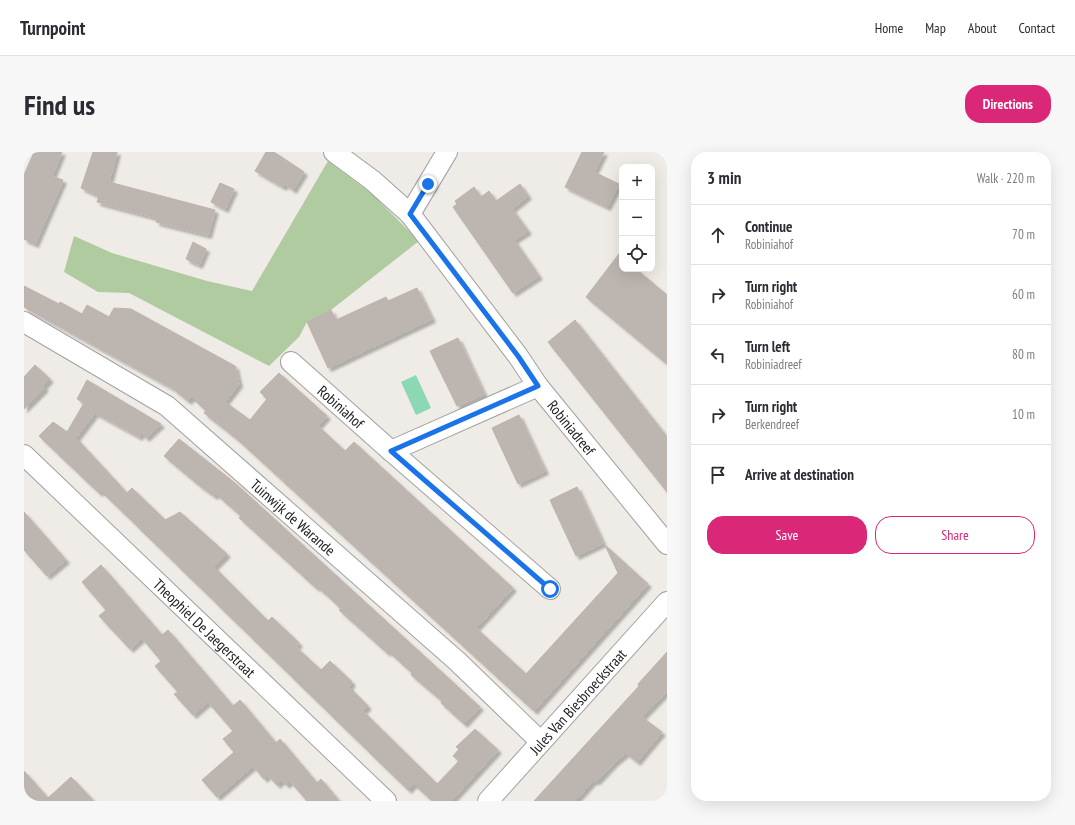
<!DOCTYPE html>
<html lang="en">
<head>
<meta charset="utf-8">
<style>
  body { margin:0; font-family:"PT Sans Narrow",sans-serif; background:#f7f7f7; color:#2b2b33 }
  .controls { position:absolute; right:12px; top:12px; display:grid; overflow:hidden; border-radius:8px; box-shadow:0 4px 16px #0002 }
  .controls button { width:36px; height:36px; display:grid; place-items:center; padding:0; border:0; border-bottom:1px solid #e1e1e2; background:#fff; color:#2b2b33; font:20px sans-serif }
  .stop { position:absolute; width:12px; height:12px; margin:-9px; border:3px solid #1a73e8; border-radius:50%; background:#fff }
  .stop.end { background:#1a73e8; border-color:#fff; box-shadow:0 1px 4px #0008 }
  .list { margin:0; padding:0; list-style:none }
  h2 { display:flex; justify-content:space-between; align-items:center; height:52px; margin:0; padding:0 16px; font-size:17px }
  h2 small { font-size:13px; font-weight:400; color:#7c7c81 }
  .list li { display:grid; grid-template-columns:26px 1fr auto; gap:12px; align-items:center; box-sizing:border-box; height:60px; padding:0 16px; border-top:1px solid #e1e1e2 }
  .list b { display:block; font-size:15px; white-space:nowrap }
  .list p { margin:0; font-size:13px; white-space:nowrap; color:#7c7c81 }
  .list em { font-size:13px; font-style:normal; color:#7c7c81 }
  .actions { display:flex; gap:8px; padding:12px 16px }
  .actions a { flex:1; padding:9px 0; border:1px solid #db2777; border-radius:16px; text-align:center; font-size:14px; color:#db2777 }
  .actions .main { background:#db2777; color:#fff }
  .icon { flex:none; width:22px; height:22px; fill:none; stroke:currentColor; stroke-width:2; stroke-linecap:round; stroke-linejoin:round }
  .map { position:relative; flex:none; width:643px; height:649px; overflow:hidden; border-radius:16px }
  header { display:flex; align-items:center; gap:24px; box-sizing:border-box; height:56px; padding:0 20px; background:#fff; border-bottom:1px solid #e1e1e2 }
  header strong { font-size:19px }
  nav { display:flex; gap:22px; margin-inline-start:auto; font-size:14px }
  .intro { display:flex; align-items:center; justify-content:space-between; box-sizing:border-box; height:96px; padding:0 24px }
  h1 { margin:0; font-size:28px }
  .button { padding:10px 18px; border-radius:16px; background:#db2777; color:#fff; font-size:14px; font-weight:700 }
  main { display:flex; gap:24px; padding:0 24px }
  aside { flex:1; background:#fff; border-radius:16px; box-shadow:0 4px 16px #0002 }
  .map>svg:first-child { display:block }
</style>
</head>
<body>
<header>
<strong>Turnpoint</strong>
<nav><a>Home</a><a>Map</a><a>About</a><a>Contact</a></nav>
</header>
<div class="intro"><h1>Find us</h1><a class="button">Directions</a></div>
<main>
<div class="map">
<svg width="643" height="649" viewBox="0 0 643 649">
  <defs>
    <filter id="shadow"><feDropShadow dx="3.5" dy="3.5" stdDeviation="1" flood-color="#0004"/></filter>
  </defs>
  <rect width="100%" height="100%" fill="#efece7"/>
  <path fill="#b0cba0" d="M304 9 348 42 395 89 307 158 283 170 275 185 245 214 105 141 74 140 40 120 50 84 88 101 183 129 228 139Z"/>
  <path fill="#8cd7b4" d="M392 223 407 256 392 263 377 230Z"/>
  <path fill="#bdb5b0" stroke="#c0b2ab" filter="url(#shadow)" d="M10 0H38L28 24 39 28 11 92 0 87V23Z
    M69 0H93L85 30 191 58 184 83 132 70 133 66 73 50 75 44 57 36Z
    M242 0H250L280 20 269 38 261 32 259 35 231 19Z
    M558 0H580L570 20 595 32 583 55 541 35Z
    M196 31 210 37 201 57 187 50Z
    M496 32 504 44 488 57 504 79 490 88 515 124 489 141 429 55 433 52 431 49 450 35 457 45 465 39 472 49Z
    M169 90 182 97 175 113 162 107Z
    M598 98V117H612L643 143V212L562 145Z
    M0 134 35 152 36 150 58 162 63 153 85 165 90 156 107 157 211 214 215 232 201 250 226 268 243 247 236 240 255 221 303 264 294 274 321 299 330 290 489 436 452 476 502 522 594 421 581 393 624 432 510 559 213 287 180 261 182 259 168 245 164 249 148 236 0 155Z
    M393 136 408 167 304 216 283 170 307 158 312 168 362 145 364 149Z
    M551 168 643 285V340L524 190Z
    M434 186 460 242 433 254 406 199Z
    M11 213 26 227 19 234 21 236 0 257V225Z
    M63 228 137 272 122 286 117 281 115 285 71 261 52 286 103 341 108 336 141 368 156 360 203 402 190 415 244 469 248 465 275 491 272 495 297 518 306 509 328 530 325 535 344 554 339 559 413 632 435 609 429 604 435 597 432 595 451 577 474 598 427 649H408L390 632 384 638 77 339 75 341 15 284 29 270 43 280 60 251 53 247Z
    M495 263 521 319 494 332 468 276Z
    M155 287 211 331 456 555 440 572 417 551 418 549 387 523 388 521 364 499 363 501 351 490 315 458 317 457 305 445 293 435 292 436 221 371 215 366 217 364 192 342 190 344 176 334 140 304Z
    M553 335 579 391 552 404 526 348Z
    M0 360 42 408 23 424 0 398Z
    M77 413 138 483 144 478 209 554 216 548 252 591 256 587 293 631 297 627 315 649H283L266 629 262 633 258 628 253 633 244 623 240 627 229 614 193 645 178 628 210 600 199 587 209 579 184 550 169 563 150 542 154 540 131 514 137 509 118 486 106 497 75 464 82 458 58 430Z
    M643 500V539L618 565 638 580 613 610 602 601 591 610 573 629H569L551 649H510L615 534 614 532Z
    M0 619 24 646 47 625 70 649H0Z"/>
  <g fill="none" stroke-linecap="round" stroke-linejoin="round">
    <defs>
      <g id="street">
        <path id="s1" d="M310 0 348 28 386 62 494 204 514 234 643 392"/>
        <path d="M386 62 423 0"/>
        <path id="s2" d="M0 170 143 254 433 509 517 590"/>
        <path id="s3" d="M267 210 367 299"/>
        <path d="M514 234 367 299 526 437"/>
        <path id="s4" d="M0 303 362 649"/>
        <path id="s5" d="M464 649 643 450"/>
      </g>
    </defs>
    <use href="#street" stroke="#a1a1a1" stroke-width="22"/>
    <use href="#street" stroke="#fff" stroke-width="20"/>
  </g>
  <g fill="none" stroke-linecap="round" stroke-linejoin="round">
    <path stroke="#1a73e8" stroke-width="5" d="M404 32 386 62 494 204 514 234 367 299 526 437"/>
  </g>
  <g text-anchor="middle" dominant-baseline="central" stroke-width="3" stroke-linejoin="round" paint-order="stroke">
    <g font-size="15" fill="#202020" stroke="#fff">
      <text stroke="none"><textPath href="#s3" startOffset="67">Robiniahof</textPath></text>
      <text stroke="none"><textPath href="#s1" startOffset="366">Robiniadreef</textPath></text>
      <text stroke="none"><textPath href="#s2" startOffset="334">Tuinwijk de Warande</textPath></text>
      <text stroke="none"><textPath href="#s4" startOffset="250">Theophiel De Jaegerstraat</textPath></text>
      <text stroke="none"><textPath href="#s5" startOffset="134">Jules Van Biesbroeckstraat</textPath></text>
    </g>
  </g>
</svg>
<div class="controls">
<button>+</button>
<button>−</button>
<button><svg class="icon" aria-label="locate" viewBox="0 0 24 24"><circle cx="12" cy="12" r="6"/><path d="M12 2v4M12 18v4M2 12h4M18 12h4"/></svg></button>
</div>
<div class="stop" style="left:526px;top:437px"></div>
<div class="stop end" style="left:404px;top:32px"></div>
</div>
<aside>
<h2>3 min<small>Walk · 220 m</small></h2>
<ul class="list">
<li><svg class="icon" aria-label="ahead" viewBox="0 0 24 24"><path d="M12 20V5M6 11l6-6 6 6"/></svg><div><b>Continue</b><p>Robiniahof</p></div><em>70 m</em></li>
<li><svg class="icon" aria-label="right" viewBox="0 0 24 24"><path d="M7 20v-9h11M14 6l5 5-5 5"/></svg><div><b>Turn right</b><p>Robiniahof</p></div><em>60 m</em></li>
<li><svg class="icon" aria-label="left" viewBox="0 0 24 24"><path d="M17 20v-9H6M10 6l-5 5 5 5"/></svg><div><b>Turn left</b><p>Robiniadreef</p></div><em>80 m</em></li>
<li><svg class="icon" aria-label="right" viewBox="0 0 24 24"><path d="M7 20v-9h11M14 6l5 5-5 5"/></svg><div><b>Turn right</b><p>Berkendreef</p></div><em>10 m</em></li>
<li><svg class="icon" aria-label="arrive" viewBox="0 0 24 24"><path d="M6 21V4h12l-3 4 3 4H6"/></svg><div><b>Arrive at destination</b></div></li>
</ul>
<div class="actions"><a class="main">Save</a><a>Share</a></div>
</aside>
</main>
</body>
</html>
